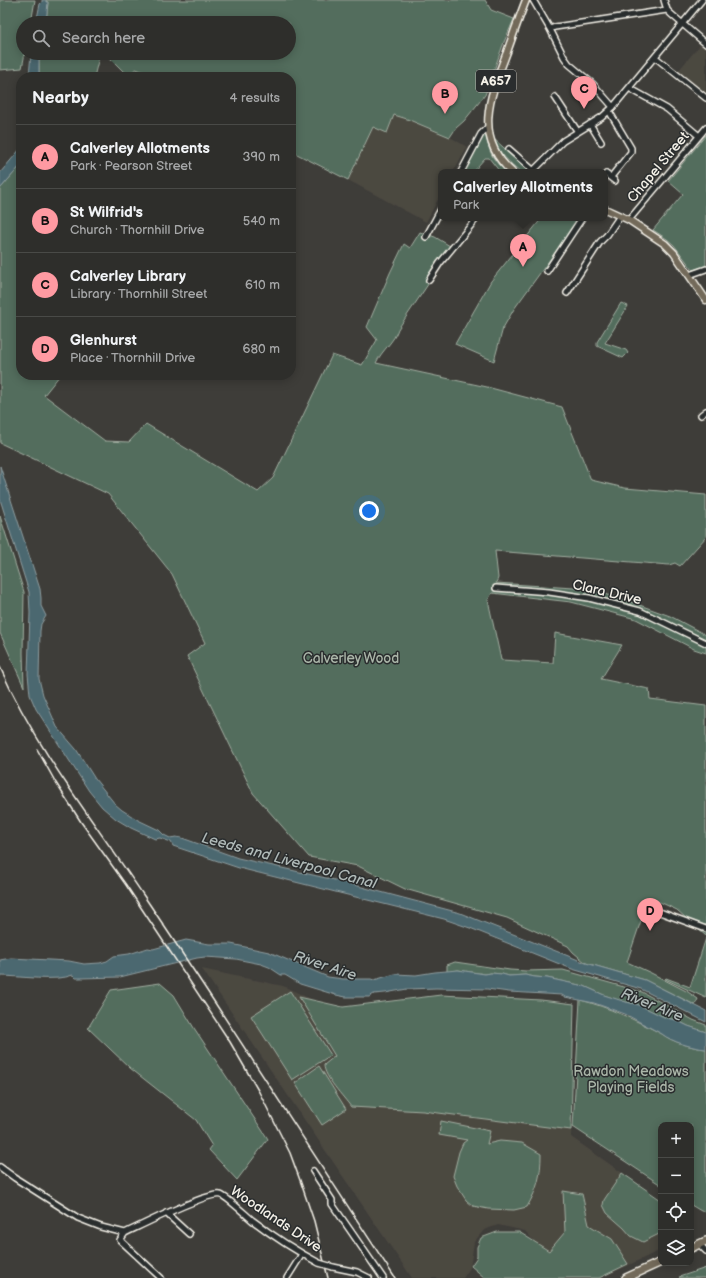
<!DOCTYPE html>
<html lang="en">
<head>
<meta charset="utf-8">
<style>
  body { margin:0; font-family:"Balsamiq Sans",sans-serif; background:#3a3a37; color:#f1f3f6 }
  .controls { position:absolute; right:12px; bottom:12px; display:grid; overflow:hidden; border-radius:8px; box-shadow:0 2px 10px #0003 }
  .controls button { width:36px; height:36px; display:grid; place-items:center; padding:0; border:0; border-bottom:1px solid #494a47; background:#2e2e2b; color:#f1f3f6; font:20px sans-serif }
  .you { position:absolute; left:369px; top:511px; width:14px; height:14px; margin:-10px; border:3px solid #fff; border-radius:50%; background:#1a73e8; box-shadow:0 0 0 6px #1a73e833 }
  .badge { display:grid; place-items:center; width:26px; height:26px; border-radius:50%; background:#ff9aa2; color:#111; font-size:13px; font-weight:700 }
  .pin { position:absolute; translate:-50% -33px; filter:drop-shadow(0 1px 2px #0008) }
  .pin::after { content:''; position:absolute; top:21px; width:14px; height:12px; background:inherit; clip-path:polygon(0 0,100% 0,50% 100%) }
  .popup { position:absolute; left:438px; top:169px; width:170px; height:52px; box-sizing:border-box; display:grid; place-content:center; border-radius:8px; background:#2e2e2b; filter:drop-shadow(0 1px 3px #0005); font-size:13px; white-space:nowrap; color:#a7a8a9 }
  .popup b { font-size:15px; color:#f1f3f6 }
  .popup::after { content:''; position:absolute; left:50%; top:100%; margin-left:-8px; border:8px solid transparent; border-top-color:#2e2e2b }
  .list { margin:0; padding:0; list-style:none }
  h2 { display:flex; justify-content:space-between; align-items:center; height:52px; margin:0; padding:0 16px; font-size:17px }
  h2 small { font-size:13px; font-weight:400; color:#a7a8a9 }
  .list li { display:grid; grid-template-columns:26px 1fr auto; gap:12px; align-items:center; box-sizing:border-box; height:64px; padding:0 16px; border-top:1px solid #494a47 }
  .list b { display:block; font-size:15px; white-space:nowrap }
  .list p { margin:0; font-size:13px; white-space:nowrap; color:#a7a8a9 }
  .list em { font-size:13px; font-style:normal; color:#a7a8a9 }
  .icon { flex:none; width:22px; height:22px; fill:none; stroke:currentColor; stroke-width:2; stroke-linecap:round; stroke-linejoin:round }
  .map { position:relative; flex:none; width:706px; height:1278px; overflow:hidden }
  .search { position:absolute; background:#2e2e2b; box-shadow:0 2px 10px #0003; left:16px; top:16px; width:280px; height:44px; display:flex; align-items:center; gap:10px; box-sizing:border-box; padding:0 14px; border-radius:22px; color:#a7a8a9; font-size:15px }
  .panel { position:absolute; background:#2e2e2b; box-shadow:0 2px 10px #0003; left:16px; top:72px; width:280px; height:308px; border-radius:16px }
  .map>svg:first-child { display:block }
</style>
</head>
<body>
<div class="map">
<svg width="706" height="1278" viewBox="0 0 706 1278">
  <rect width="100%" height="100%" fill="#3e3d39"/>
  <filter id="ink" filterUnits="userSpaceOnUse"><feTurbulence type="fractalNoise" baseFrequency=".025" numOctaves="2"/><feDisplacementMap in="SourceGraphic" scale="8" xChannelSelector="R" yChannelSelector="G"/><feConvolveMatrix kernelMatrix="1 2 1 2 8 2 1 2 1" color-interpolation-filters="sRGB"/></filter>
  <g filter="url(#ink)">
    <path fill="#4c4841" d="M700 45 706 49V94L678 71Z
      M394 115 407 119 450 137 467 147 453 172H441V194L426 222 348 180 373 127Z
      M202 969 283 986 313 1000 343 1007 441 995 541 1000 574 1004 571 1137 661 1200V1250L601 1278H556L549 1258 525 1231 498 1225 484 1230 474 1242 470 1268 463 1278H412Z"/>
    <path fill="#526d5d" stroke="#a3afa2" d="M0 0H35L31 23H23V53H25L22 68 0 70Z
      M46 0H485L491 10 514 19 504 42 485 95 464 121 456 128 450 137 407 119 394 115 387 133 373 127 348 180 291 151V77H159L136 69 127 75 105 53H289V23H46L48 2H46Z
      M40 53H100L94 77H39V60Z
      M486 135C489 153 493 160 506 172H500L489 158H485L478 166 474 172H464L483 136Z
      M706 135V266L693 270 674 245 667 239 653 230 683 194 668 181Z
      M494 139 530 171 521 172C510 163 498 153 494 139Z
      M21 165V375H60L44 395 105 441 129 442 146 424 258 492 273 478 332 355 362 365 377 340 367 327 390 273 404 244 410 248 420 232 435 237 455 249 441 265 398 329C394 342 382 350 376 363L487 387 562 407 591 480 625 488 706 495V537L680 566 675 563 669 565 495 551 498 578 496 583 589 589 634 603 670 616 706 635V653L694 649 636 619 571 602 492 593 488 600 501 660 553 663 555 633 622 645 601 679 649 689 650 699 706 706V936L677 910 649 897 627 962 651 973 688 992 698 999 695 1005 645 980 586 963 573 952 568 946 507 918 405 889 358 866 309 857 253 793 187 656 205 643 172 574 108 494 0 443V189Z
      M542 218H580L514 309 503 328 494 361 455 344 491 281Z
      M621 303 628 306 605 343 626 350 628 353 623 358 597 346V342Z
      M0 516 24 592 23 653 24 687 0 633Z
      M706 938V998L665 979 666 978 690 987Z
      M455 962 510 970 526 971 563 970 642 992 693 1020 706 1025V1032L688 1026 676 1020 666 1018 639 1005 621 1001 604 995 584 986 547 978 535 977 525 975 509 976 502 974 491 973 485 974 458 970 447 972V965Z
      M160 983 174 995 194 1028 268 1139 237 1180 209 1150 212 1146 196 1120 130 1068 88 1028 111 990Z
      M290 991 331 1055 292 1080 251 1016Z
      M441 995 541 1000 574 1004 571 1130 423 1111 351 1107C344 1097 324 1077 324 1065L335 1056 299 997 343 1007Z
      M580 1000C609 1007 635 1020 662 1034 672 1042 693 1048 706 1049V1212L701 1211 691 1205V1125H661V1185L573 1127Z
      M319 1066 346 1109 322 1125 295 1083Z
      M441 1121 490 1131 487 1144 500 1141 522 1143 541 1154C541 1175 538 1188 527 1207L514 1210 488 1209 473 1206 466 1200 457 1186 453 1176 459 1152 463 1143 467 1140 439 1135Z
      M622 1173 661 1200V1233L643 1242 631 1236 624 1228 607 1213 603 1205 604 1200Z
      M563 1191 582 1194 589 1225 612 1239 628 1264 599 1278H485L471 1266 477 1257V1247L481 1238 497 1232H519L549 1251 565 1232Z
      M706 1268V1278H680L679 1277Z"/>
    <path fill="#4b6770" stroke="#8f9ea0" d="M42 0H46V2H48L46 23H36L40 4 42 2Z
      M31 53H40L39 60V77H29Z
      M21 148V165L0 189V173Z
      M0 466 40 589 41 598V606L46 616 41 624 40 631 39 679 43 695 57 727 76 749 95 779 115 804 122 810 138 820 159 830 164 835 170 838 176 837 182 838 238 858 339 881 460 913 586 963 645 980 706 1011V1022L641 989 572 969 470 928 444 919 239 868 173 846 171 842 160 838 155 839 131 828 116 819 102 807 89 791 36 709 30 695 28 674 30 613 29 592 0 499Z
      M186 940 209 944H231L269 952 328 977 343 979H371L374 980 395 974 416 975 435 972 458 970 485 974 491 973 502 974 509 976 525 975 535 977 547 978 584 986 604 995 626 1002 639 1005 666 1018 676 1020 688 1026 706 1032V1049C693 1048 672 1042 662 1034L625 1014 594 1003 565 997 562 995 509 992 487 989 436 988 407 989 385 993 374 994 369 997H346L336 995 300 984 285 975H281L269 967 261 964 236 959 205 957 197 958 120 977 80 978H76L73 975C56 982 19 976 0 976V960L11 958 69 961 84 964 100 963 107 961 114 956 129 954 148 948 153 949Z"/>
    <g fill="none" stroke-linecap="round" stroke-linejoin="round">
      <defs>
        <path id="minor" d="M533 0 550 29 564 57 569 64 593 84 613 107
          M664 0 667 10 671 14 706 44
          M550 29 555 27 667 10
          M655 57 706 98
          M629 88 667 109 699 136
          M555 97 578 132
          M609 111 631 148V152L611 177
          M590 124 601 142
          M509 149 535 172
          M461 172 481 134 488 127
          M532 172 563 141 602 117 613 107 702 0
          M606 174 615 181
          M629 220 706 128
          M426 237 441 209
          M547 271 582 218
          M689 275 706 269
          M429 280 440 263 477 218
          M567 293 600 242 607 235 620 216
          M701 415 706 411
          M496 588 549 592 589 598 640 611 706 643
          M646 907 706 929
          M0 1167 15 1178 78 1218 101 1227 125 1233C140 1226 209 1191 221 1195 227 1197 246 1215 252 1220 273 1236 296 1251 319 1263
          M313 1171 332 1200V1204L383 1278
          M166 1213 189 1234
          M125 1233 120 1240 161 1278
          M699 1244 706 1251
          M333 1267 357 1272 369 1278
          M287 1278 302 1254"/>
        <path id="major" d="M512 172C472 137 491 94 507 52 513 35 519 18 526 0
          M605 209 629 220 665 244 674 253 706 300"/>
        <path id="highway" d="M691 1248 706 1241
          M626 1278 661 1262"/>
      </defs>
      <use href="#minor" stroke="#f4f1e8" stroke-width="8"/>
      <use href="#major" stroke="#f4f1e8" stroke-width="9"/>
      <use href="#highway" stroke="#f4f1e8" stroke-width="10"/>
      <use href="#minor" stroke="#2a2d2e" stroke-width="5"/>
      <use href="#major" stroke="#736b5a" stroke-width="6"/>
      <use href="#highway" stroke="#736b5a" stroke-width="7"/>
      <path stroke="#f4f1e8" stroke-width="1.5" d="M0 667C37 751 94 821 144 896 229 1022 311 1151 395 1278
        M37 749 56 783 81 822 126 885 230 1042 259 1092 290 1153 301 1183 314 1221 328 1278"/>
      <defs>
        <path id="minor-bridge" d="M319 1263 333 1267"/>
      </defs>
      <use href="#minor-bridge" stroke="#f4f1e8" stroke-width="8" stroke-linecap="butt"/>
      <use href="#minor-bridge" stroke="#2a2d2e" stroke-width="5"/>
    </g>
  </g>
  <g text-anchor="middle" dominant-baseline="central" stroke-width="3" stroke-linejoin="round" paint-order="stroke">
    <rect fill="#2a2d2e" stroke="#b7b6b0" stroke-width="1" x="476" y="70" width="40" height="22" rx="3"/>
    <g font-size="13" font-weight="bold" fill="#f4f1e8">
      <text x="496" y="81">A657</text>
    </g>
    <g font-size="14" fill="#f4f1e8" stroke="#2a2d2e">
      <text transform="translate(658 167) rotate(-50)">Chapel Street</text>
      <text transform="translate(607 592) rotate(13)">Clara Drive</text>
      <text transform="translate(276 1219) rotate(34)">Woodlands Drive</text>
    </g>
    <g font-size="14" fill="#abb6a9" stroke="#2a2d2e">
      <text x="351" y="658">Calverley Wood</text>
      <text x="631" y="1071">Rawdon Meadows<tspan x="631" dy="16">Playing Fields</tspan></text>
    </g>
    <g font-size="15" font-style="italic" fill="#b0bab8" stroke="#2a2d2e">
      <text transform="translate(289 861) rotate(15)">Leeds and Liverpool Canal</text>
      <text transform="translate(325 966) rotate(18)">River Aire</text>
      <text transform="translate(652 1005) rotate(22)">River Aire</text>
    </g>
  </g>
</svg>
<div class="controls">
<button>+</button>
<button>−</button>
<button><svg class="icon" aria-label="locate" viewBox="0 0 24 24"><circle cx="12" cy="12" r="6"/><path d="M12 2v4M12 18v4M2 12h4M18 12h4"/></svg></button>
<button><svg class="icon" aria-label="layers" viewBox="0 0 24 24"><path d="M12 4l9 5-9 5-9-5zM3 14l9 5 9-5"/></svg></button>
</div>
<div class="you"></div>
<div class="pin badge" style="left:523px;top:267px">A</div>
<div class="popup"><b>Calverley Allotments</b>Park</div>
<div class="pin badge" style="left:445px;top:114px">B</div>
<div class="pin badge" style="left:584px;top:109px">C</div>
<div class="pin badge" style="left:650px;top:931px">D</div>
<div class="search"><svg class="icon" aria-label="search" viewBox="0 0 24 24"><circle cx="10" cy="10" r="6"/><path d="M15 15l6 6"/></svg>Search here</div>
<section class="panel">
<h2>Nearby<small>4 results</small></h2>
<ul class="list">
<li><span class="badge">A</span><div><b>Calverley Allotments</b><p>Park · Pearson Street</p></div><em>390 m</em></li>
<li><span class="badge">B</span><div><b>St Wilfrid's</b><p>Church · Thornhill Drive</p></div><em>540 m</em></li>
<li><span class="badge">C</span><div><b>Calverley Library</b><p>Library · Thornhill Street</p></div><em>610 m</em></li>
<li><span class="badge">D</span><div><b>Glenhurst</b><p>Place · Thornhill Drive</p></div><em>680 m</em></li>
</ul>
</section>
</div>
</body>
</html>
